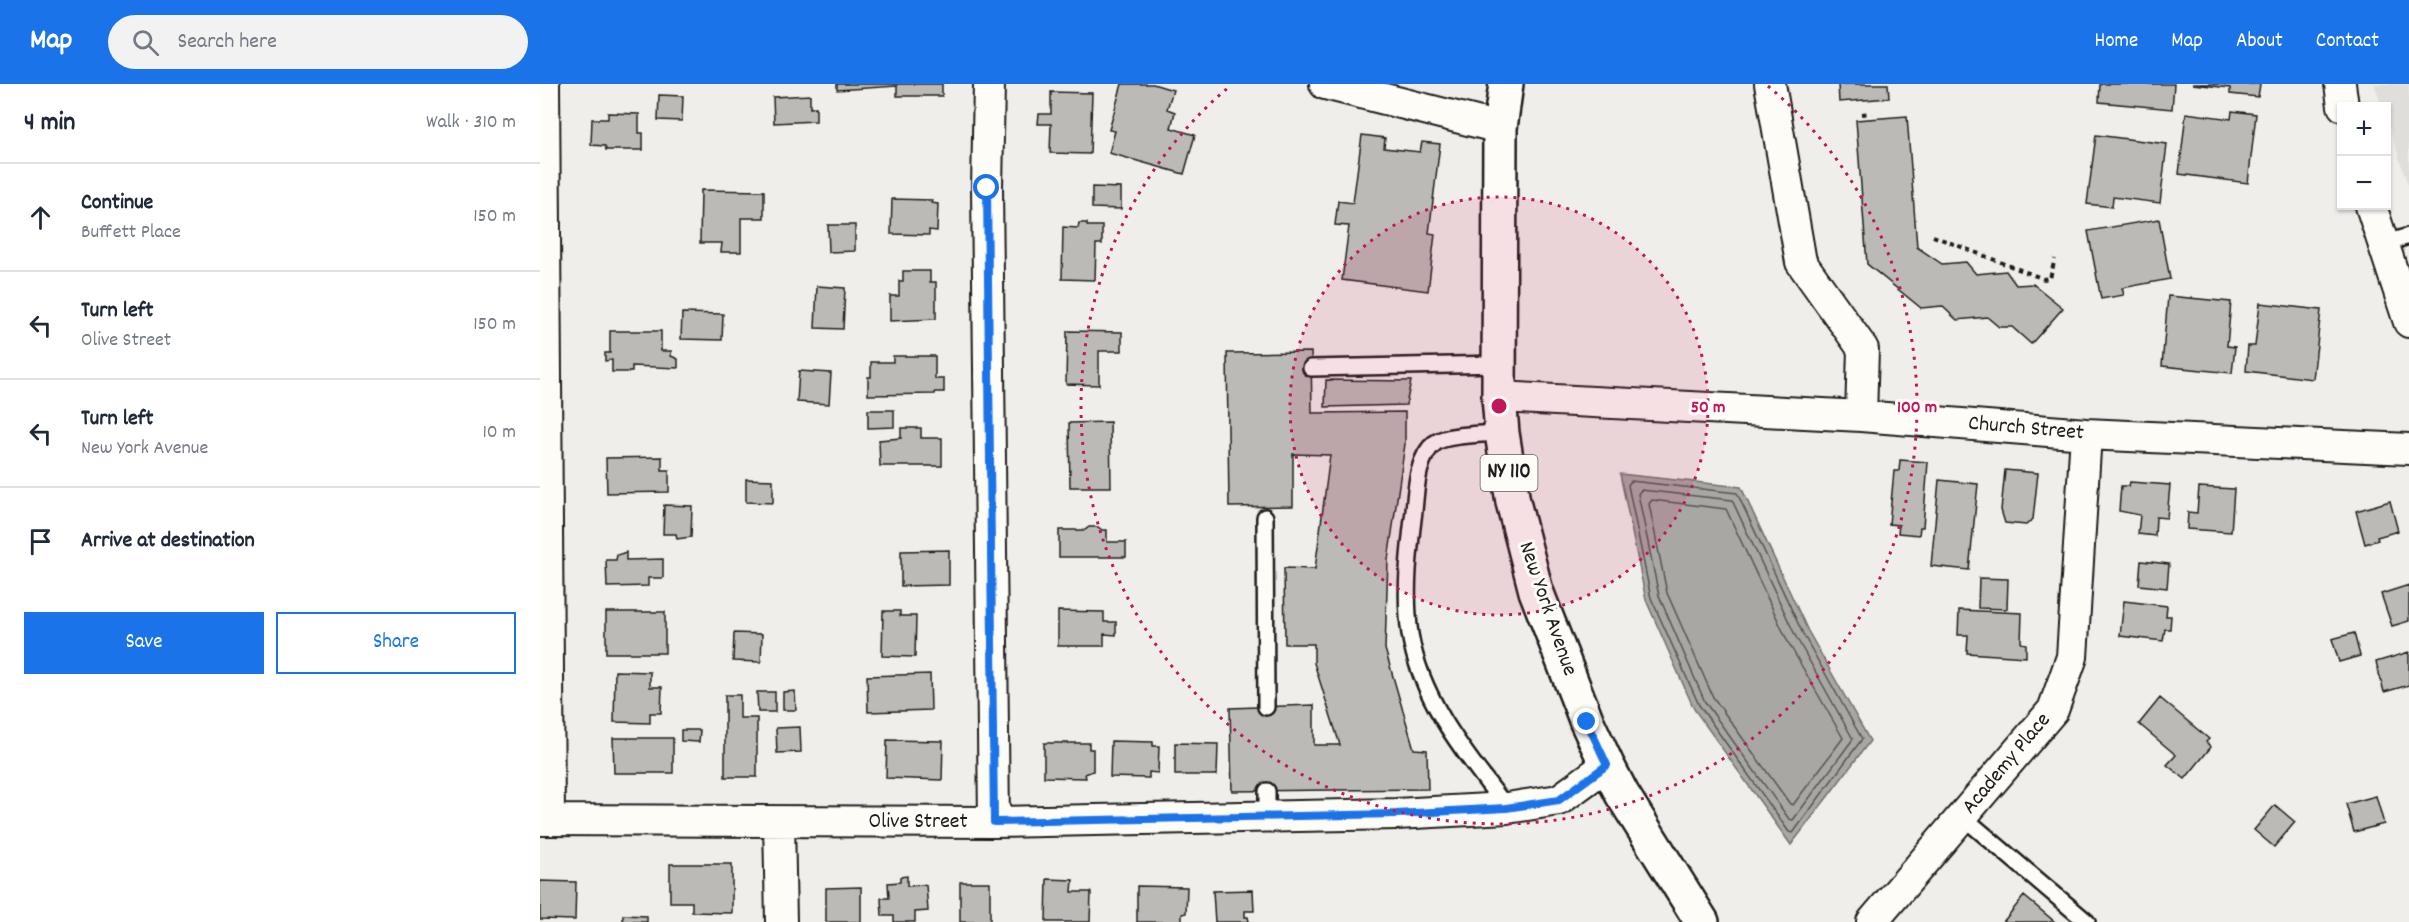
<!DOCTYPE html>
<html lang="en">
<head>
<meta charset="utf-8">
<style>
  body { margin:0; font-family:Dekko,sans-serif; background:#f2f2f3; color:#1f2937 }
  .controls { position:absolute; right:18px; top:18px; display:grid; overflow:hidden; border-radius:0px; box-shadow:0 2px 4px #0004 }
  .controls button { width:54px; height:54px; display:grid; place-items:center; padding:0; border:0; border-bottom:2px solid #e0e1e3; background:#fff; color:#1f2937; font:30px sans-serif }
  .stop { position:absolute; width:18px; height:18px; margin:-14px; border:4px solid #1a73e8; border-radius:50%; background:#fff }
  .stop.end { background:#1a73e8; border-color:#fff; box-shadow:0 2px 6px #0008 }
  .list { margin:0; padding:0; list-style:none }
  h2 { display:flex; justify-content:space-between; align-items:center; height:78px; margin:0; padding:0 24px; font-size:26px }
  h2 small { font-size:20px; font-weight:400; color:#747a83 }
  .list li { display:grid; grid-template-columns:39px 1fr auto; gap:18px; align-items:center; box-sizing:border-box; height:108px; padding:0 24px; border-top:2px solid #e0e1e3 }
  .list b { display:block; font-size:22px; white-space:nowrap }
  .list p { margin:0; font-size:20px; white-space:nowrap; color:#747a83 }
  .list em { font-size:20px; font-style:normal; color:#747a83 }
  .actions { display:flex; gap:12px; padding:18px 24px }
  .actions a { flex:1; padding:14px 0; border:2px solid #1a73e8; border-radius:0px; text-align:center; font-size:21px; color:#1a73e8 }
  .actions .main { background:#1a73e8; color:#fff }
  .icon { flex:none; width:33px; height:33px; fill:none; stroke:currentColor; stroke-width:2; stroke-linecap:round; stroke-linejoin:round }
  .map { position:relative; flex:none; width:1869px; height:838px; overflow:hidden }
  header { display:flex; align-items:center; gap:36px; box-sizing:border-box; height:84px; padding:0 30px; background:#1a73e8; color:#fff }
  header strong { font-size:28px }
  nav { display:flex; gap:33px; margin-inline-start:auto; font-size:21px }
  .search { width:420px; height:54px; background:#f2f2f3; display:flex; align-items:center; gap:15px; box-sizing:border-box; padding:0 21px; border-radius:33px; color:#747a83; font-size:22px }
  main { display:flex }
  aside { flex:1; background:#fff }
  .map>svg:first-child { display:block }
</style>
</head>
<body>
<header>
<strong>Map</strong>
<div class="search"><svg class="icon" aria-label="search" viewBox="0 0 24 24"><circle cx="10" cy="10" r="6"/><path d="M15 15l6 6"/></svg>Search here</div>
<nav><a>Home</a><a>Map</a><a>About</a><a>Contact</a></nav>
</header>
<main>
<aside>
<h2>4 min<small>Walk · 310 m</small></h2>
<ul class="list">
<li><svg class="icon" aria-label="ahead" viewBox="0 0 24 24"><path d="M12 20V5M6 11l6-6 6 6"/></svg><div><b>Continue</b><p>Buffett Place</p></div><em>150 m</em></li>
<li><svg class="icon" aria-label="left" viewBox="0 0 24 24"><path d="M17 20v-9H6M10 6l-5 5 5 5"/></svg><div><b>Turn left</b><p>Olive Street</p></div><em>150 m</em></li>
<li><svg class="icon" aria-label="left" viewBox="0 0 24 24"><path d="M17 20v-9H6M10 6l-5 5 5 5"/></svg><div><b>Turn left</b><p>New York Avenue</p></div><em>10 m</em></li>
<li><svg class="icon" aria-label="arrive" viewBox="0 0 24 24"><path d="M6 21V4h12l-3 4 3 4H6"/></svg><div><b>Arrive at destination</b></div></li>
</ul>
<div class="actions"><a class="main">Save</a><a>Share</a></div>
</aside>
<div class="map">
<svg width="1869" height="838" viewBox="0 0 1869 838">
  <rect width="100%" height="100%" fill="#f0eeea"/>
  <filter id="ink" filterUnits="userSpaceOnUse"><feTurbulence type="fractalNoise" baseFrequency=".0167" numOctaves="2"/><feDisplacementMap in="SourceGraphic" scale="12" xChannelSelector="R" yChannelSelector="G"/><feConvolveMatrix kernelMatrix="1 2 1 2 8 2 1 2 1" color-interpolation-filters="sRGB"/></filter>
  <g filter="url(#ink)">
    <path fill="#e0deda" d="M1834 0H1869V104L1847 37 1846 22H1842Z"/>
    <path fill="#a8a7a3" stroke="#706f6d" stroke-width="1.5" d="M1080 390 1201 403 1268 547 1330 657 1251 761 1154 625 1106 516Z"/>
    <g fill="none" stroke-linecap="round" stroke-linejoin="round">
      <path stroke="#545452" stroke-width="1.5" d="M1091 397 1197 409 1263 550 1322 655 1253 749 1249 748 1159 621 1111 514 1088 401Z
        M1101 406 1192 416 1256 553 1313 655 1253 736 1249 735 1165 618 1119 512 1098 410Z
        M1112 416 1186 425 1248 558 1303 654 1253 721 1250 720 1173 613 1127 509 1109 420Z"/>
    </g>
    <path fill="#bbbab6" stroke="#1c1c1c" stroke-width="1.5" d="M297 0H402V12H357V2L297 6Z
      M582 0H613L633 6 627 25 635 28 631 44 655 51 644 90 569 69 575 47 569 46Z
      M1298 0H1348L1349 14 1299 18Z
      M1560 0H1634L1632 25 1559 18Z
      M1652 0H1720L1718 13 1690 10V4Z
      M511 8 552 9 550 70 510 69 511 40H498L499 30H511Z
      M119 11 143 12 142 37 118 36Z
      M270 11V24L276 23V37L234 39 233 13Z
      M1692 27 1716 30 1708 99 1639 90 1646 29 1691 35Z
      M68 29 99 30V49H103V66H66L65 62 51 61 52 35H68Z
      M1367 32 1377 163 1402 180 1426 178 1436 190 1466 187 1476 201 1493 200 1523 224 1491 260 1472 243H1459L1447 233 1417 236 1402 222 1381 224 1327 180 1316 36Z
      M822 51 845 54 844 64 880 68 882 58 900 60 889 149 895 150 888 207 802 196 809 142 795 141 798 117 813 119Z
      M1556 51 1627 60 1620 119 1573 113 1572 123 1547 120Z
      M552 103 581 104V125L552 124Z
      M161 106 224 107V134H201V168H181L182 159H160Z
      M352 115 392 116 391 119 398 120 397 147 389 146V151L351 150Z
      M1619 135 1630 195 1582 204 1584 211 1561 215 1548 147Z
      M539 139H547V142H562V160H556L555 196 522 195 523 143 538 144Z
      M288 141H315V167L289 168Z
      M363 187H390V198H396V235L350 237V212H359V197H363Z
      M277 202 305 204 303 245 275 244Z
      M1628 212 1691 218 1687 262 1695 263 1692 289 1622 282Z
      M1720 219 1781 226 1773 295 1706 287 1708 262H1715Z
      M142 229 183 230 182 256 141 255Z
      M70 247H121V267H131V272L138 275V284L92 282V288H72V276L65 277V269H70Z
      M527 247 582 248V267H559V301L526 300Z
      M771 268 772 329 865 328V360L848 476 845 565 874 665 887 666 888 705 692 707 690 624 774 621V661H800L774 579V560H745L744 484 775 485 790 371 753 370V422L689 423 687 269Z
      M353 272H395V295H404V308H395V310L328 311V293H331V278H353Z
      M259 287 291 289 289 320 257 318Z
      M786 296 871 297 866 321 785 323Z
      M328 326H354V343L328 344Z
      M570 338 571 403H530L529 339Z
      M361 344H381V354H402V382H340L339 356 361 354Z
      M122 373V386H129V408L67 409 66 374Z
      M1360 376 1388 378 1383 443H1380L1379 451 1358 449 1359 441 1349 440 1354 387H1359Z
      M1465 386 1498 389 1493 435 1486 441 1465 439 1461 426Z
      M206 395 233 396V419L206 418Z
      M1399 396 1438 400 1429 486 1391 482Z
      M1590 398 1630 401 1627 434 1616 433 1615 452 1598 450 1600 431 1579 427 1581 402H1589Z
      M1659 403 1694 405 1691 448 1647 445 1648 428 1657 429Z
      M1850 417 1858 447 1837 453 1838 456 1825 460 1816 427Z
      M124 421 152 422 151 453 137 455 136 450H123Z
      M549 443H558L562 446H567V458H586V473H519V446H545Z
      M409 466V501L361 502V467Z
      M86 468V476L123 475V494H108V502L67 503 66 476H76L77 471Z
      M1601 477 1629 480 1627 504 1599 501Z
      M1439 494 1468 495 1467 525 1438 524Z
      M1869 501V537L1852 542 1841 510Z
      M1584 517 1627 522 1626 532H1631L1630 545H1625L1623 557 1580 552Z
      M1419 526 1482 529 1481 559 1486 560V573L1427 569 1428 551H1418Z
      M343 527H360V532H376L375 573 342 572Z
      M518 527 564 528V538H576V551L564 550V562H518Z
      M66 528H125V569H66Z
      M194 549 222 550 221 578 193 577Z
      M1814 549 1820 572 1799 578 1792 555Z
      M1869 568V601L1844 608 1836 578Z
      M75 587 110 588V603H122L121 629H110V639L74 638Z
      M390 590 391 626 328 628 327 592Z
      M255 607 256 626H243V608Z
      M217 608H235V628H218Z
      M185 611H200V634H217V693H185Z
      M1620 614 1669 655 1666 658 1671 663 1645 695 1627 681 1636 671 1599 640Z
      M260 643 261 668 237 669 236 644Z
      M141 646H160L159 658 141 657Z
      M73 654H133V689H74Z
      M347 656 403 657 402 696 346 694Z
      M571 657 613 658V662H619L618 689 609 688V694L570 693Z
      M504 659H549V665H553V687L545 690 546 694 504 693Z
      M635 659 678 660 677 691H635Z
      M1836 712 1844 740 1814 748 1806 720Z
      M1735 721 1755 738 1734 763 1714 746Z
      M130 780H192V829L152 828V818H130Z
      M367 792V802L386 801 388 827 375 828V838H354V832H342L341 814H349L348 799 360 798V793Z
      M507 795 533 796 532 808H551L550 838H506Z
      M0 797 36 798 35 836 0 835Z
      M420 798H450V838H420Z
      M597 802 647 803 646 829 642 830V838H597Z
      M321 803V838H286V804Z
      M713 806 714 827H705V833H708L709 838H675L673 807Z
      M1484 812 1515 838H1463Z
      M83 831 107 832V838H83Z"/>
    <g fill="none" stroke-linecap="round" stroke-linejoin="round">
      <defs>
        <path id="service" d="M1843 160 1869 152
          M771 284 959 280
          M962 349C946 350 906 350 895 359 877 373 876 406 874 427 869 467 864 510 870 550 881 617 927 672 967 724
          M725 433 726 623
          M727 707V733
          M1422 732 1547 838"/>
        <path id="minor" d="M4 0 9 736
          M449 0 447 104 454 738
          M785 0 960 44
          M1230 0 1261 178 1323 265 1321 332
          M1800 0 1803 22
          M1831 122 1869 238
          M959 313 1321 332 1546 350 1869 365
          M0 736 454 738 856 730 967 724 1019 716 1067 681
          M239 738 241 838
          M1332 838 1513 626 1532 573 1546 350"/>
        <path id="primary" d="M966 0 960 44 959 313 962 349 973 418 996 507 1047 638 1067 681 1082 710 1162 838"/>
      </defs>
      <use href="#service" stroke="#1c1c1c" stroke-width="20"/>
      <use href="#minor" stroke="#1c1c1c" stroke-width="34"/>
      <use href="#primary" stroke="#1c1c1c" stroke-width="38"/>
      <path stroke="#1c1c1c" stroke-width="4" stroke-dasharray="4.5 4.5" stroke-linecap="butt" d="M1322 30 1331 29
        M1393 152 1504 195 1510 194 1515 175"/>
      <use href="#service" stroke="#fdfcf7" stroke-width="15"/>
      <use href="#minor" stroke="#fdfcf7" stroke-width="30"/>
      <use href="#primary" stroke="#fdfcf7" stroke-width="33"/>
    </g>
  </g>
  <g fill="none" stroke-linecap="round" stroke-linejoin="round" filter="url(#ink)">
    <path stroke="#1a73e8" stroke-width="8" d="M447 104 454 738 856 730 966 724 1019 716 1067 681 1047 638"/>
  </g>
  <circle cx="959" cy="322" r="209" fill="#c2185b" fill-opacity=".12"/>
  <g fill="none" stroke="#c2185b" stroke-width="3" stroke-dasharray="3 6">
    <circle cx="959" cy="322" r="209"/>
    <path d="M1228 2A418 418 0 1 1 690 2"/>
  </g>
  <g text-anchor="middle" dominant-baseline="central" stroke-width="6" stroke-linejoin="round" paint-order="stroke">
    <rect fill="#fdfcf7" stroke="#605f5e" stroke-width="1.5" x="940.5" y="371" width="57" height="36" rx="4.5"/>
    <g font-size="21" font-weight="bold" fill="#1c1c1c">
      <text x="969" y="389">NY 110</text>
    </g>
    <g font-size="22" fill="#1c1c1c" stroke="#fdfcf7">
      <text transform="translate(1486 345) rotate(5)">Church Street</text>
      <text transform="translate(1007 525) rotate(71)">New York Avenue</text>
      <text transform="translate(1467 680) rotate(-50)">Academy Place</text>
      <text x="378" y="738">Olive Street</text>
    </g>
  </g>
  <circle cx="959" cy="322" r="9" fill="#c2185b" stroke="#fdfcf7" stroke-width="3"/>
  <g font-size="18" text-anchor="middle" font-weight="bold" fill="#c2185b" stroke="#fdfcf7" stroke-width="6" stroke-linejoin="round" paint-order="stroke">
    <text x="1168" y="328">50 m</text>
    <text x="1377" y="328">100 m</text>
  </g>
</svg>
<div class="controls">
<button>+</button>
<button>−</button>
</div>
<div class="stop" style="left:447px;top:104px"></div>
<div class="stop end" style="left:1047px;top:638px"></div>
</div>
</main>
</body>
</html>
